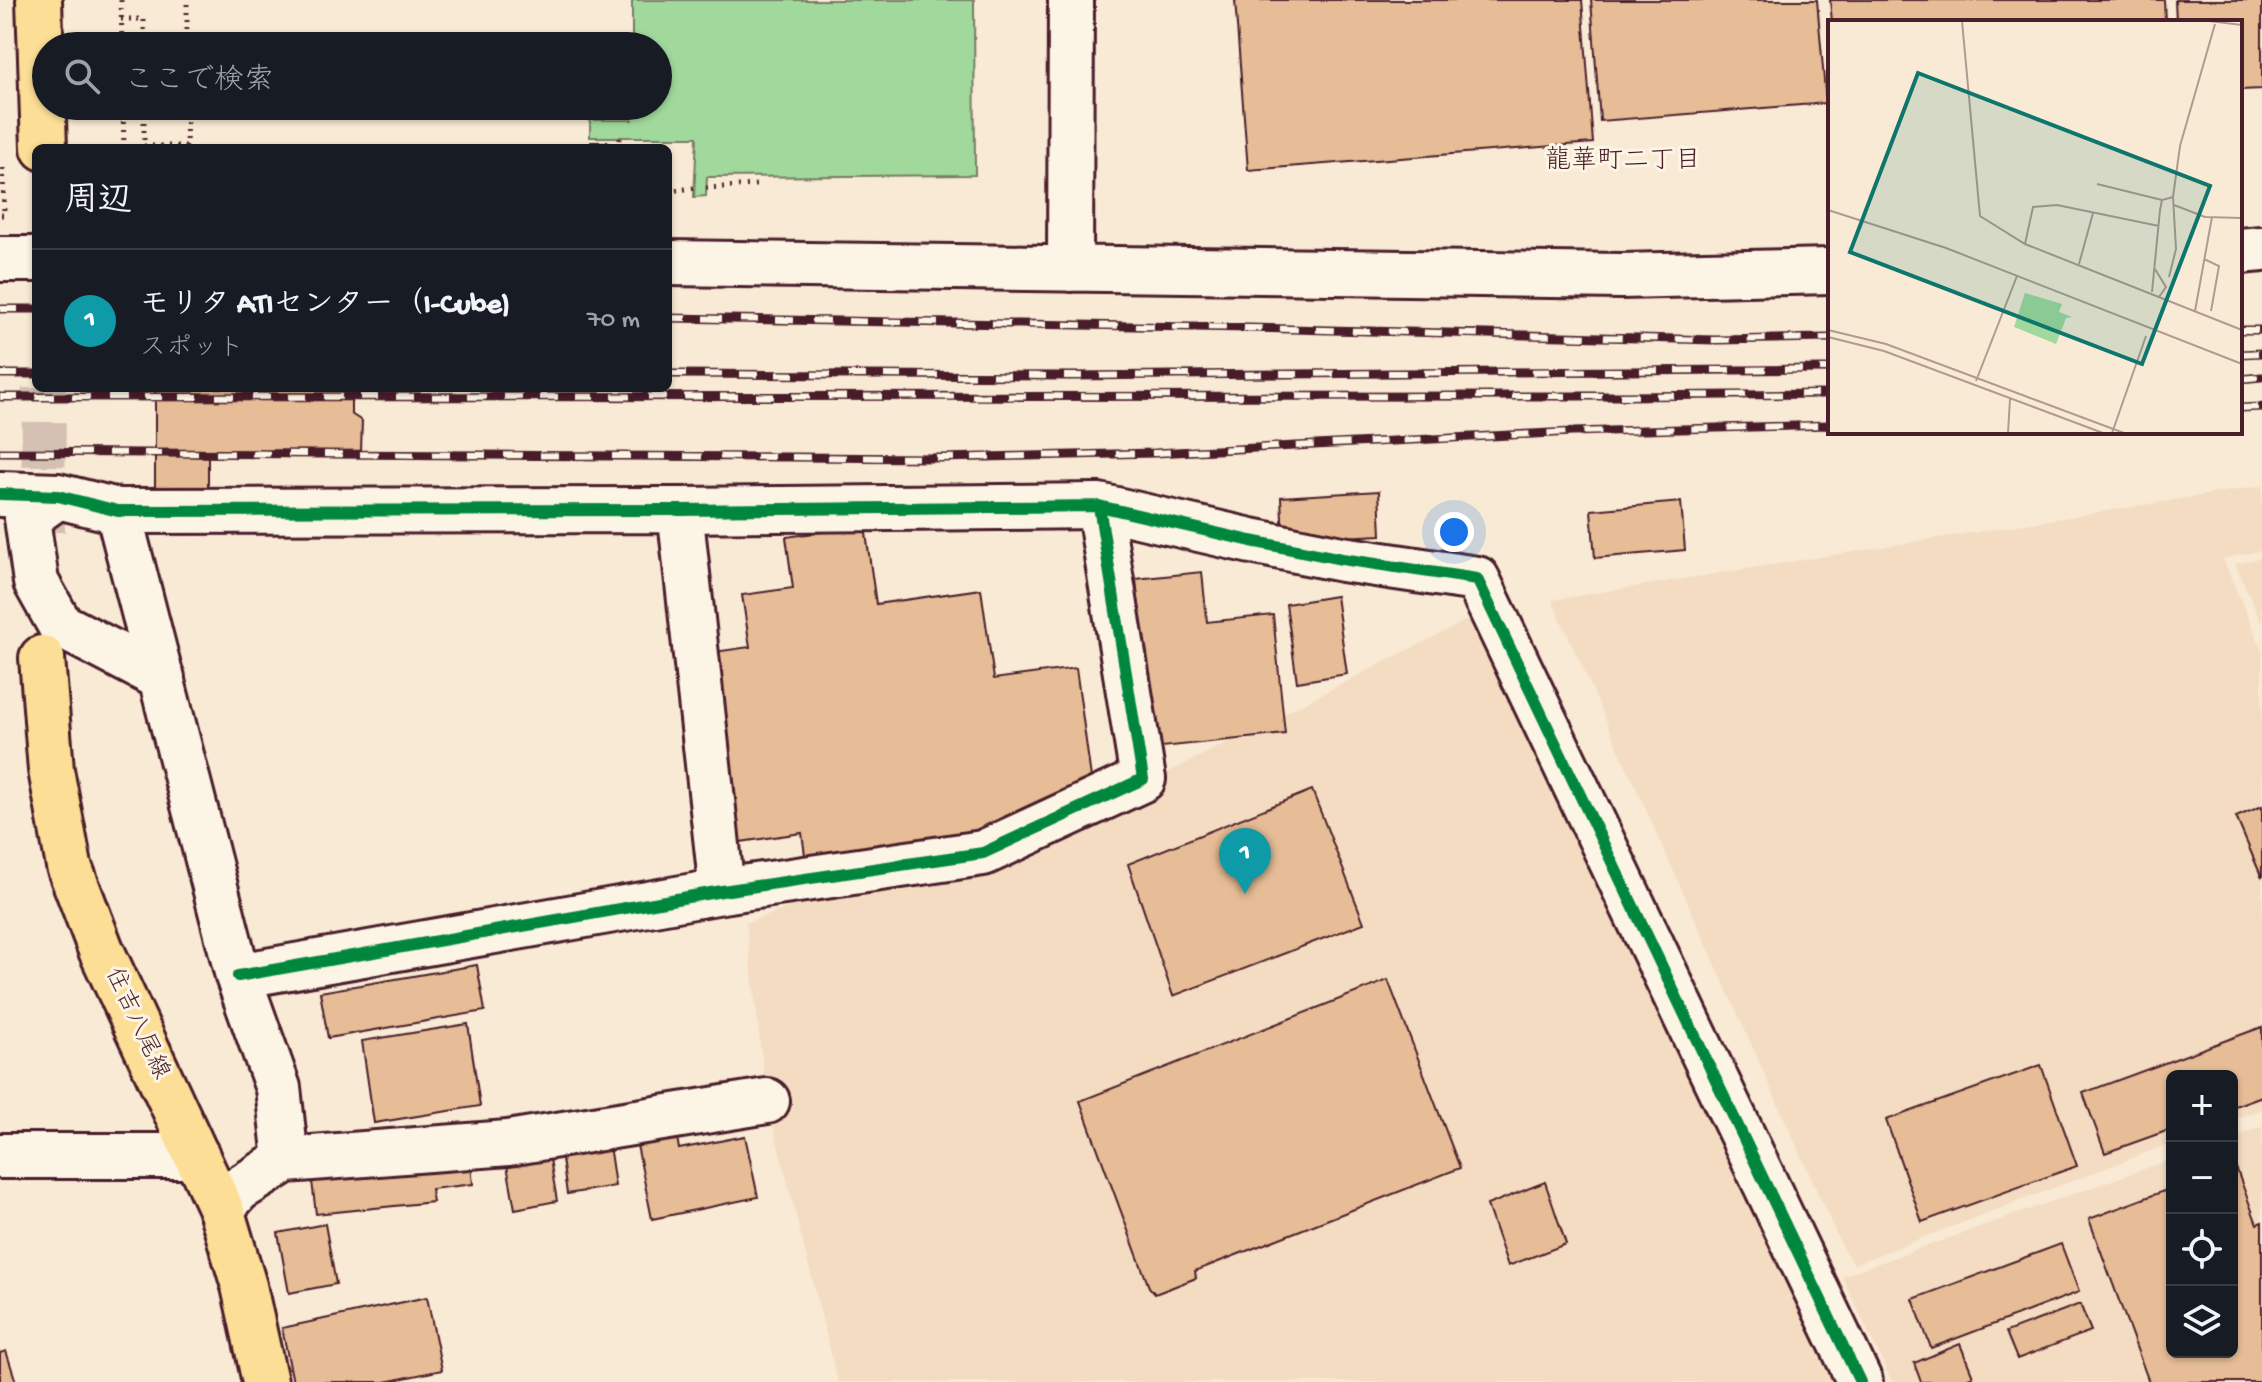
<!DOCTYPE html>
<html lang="ja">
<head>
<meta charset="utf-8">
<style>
  body { margin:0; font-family:"Gochi Hand","Klee One",sans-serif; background:#20242c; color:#f1f3f6 }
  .controls { position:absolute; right:24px; bottom:24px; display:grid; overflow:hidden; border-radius:12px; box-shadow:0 2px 6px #0004 }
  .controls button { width:72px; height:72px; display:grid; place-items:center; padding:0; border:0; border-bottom:2px solid #363941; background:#171b24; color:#f1f3f6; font:40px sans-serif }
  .you { position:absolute; left:1454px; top:532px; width:28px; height:28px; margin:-20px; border:6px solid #fff; border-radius:50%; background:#1a73e8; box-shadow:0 0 0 12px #1a73e833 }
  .badge { display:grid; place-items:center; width:52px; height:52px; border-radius:50%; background:#1f6fb2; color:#fff; font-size:26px; font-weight:700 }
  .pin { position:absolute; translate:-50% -66px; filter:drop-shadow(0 2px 4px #0008) }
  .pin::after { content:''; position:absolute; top:42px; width:28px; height:24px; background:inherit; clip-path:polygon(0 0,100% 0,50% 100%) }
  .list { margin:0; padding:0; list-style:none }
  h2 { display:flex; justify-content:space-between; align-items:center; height:104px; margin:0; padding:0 32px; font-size:34px }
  h2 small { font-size:26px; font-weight:400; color:#9ea1a6 }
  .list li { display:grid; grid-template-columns:52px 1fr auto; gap:24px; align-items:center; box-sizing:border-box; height:144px; padding:0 32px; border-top:2px solid #363941 }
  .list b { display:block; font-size:30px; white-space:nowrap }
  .list p { margin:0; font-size:26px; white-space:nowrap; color:#9ea1a6 }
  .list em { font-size:26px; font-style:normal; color:#9ea1a6 }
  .icon { flex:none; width:44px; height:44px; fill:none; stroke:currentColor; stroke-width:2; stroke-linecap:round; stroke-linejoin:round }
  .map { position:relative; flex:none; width:2262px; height:1382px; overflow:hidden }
  .search { position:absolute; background:#171b24; box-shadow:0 2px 6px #0004; left:32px; top:32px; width:640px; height:88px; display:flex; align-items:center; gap:20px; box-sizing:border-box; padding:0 28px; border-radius:44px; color:#9ea1a6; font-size:30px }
  .panel { position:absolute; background:#171b24; box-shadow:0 2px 6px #0004; left:32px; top:144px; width:640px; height:248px; border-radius:12px }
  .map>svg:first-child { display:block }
</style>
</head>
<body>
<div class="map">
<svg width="2262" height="1382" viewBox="0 0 2262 1382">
  <rect width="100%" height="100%" fill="#f8ead5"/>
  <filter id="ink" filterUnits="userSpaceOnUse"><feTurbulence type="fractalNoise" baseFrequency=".0125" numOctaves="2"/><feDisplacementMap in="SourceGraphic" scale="16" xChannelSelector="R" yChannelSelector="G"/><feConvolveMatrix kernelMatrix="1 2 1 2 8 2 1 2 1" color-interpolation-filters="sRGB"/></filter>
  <g filter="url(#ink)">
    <path fill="#f3dcc2" d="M2262 486V550L2223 559 2262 650V1109L2232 1120V1076H2172V1143L1854 1264 1843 1249 1552 600Z
      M2262 558V624L2235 564Z
      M1471 618 1838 1382H838L767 1101 746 923 1167 773Z
      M2262 1127V1382H1892L1842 1276 2172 1159V1352H2232V1138Z"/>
    <path fill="#a1d99d" stroke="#767c64" stroke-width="2" d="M632 0H974L975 175 707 177 706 196 694 197 697 137H590V120H632V106H658V46H632Z"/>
    <path fill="#e6bd96" stroke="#4a1f2b" stroke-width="2" d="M1235 0H1582L1593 143 1248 170Z
      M1591 0H1817L1826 103 1600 121Z
      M1830 0H2164L2165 22H1832Z
      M2175 0H2262V89L2240 90V22H2176Z
      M591 142H609V148H590Z
      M155 388H351V414L362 421 361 451 208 452V525L155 527Z
      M1379 491 1381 535 1283 540 1281 497Z
      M1681 502 1685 550 1595 558 1591 510Z
      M865 526 876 604 981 589 994 679 1076 668 1092 785 984 845 807 870 802 833 733 843 707 653 750 647 742 595 793 588 786 537Z
      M1202 572 1207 622 1273 615 1285 734 1153 748 1136 579Z
      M1336 596 1347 674 1297 682 1286 604Z
      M1312 790 1364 923 1173 996 1128 864Z
      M2262 806V878L2236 817Z
      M477 965 485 1011 328 1038 320 992Z
      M1388 980 1460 1168 1195 1271 1196 1278 1155 1294 1149 1287 1080 1101Z
      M468 1024 480 1106 374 1123 362 1041Z
      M2262 1027V1096L2232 1107V1076H2172V1129L2105 1153 2083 1093Z
      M2041 1065 2077 1166 1922 1222 1886 1120Z
      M676 1132 679 1149 745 1136 758 1197 652 1219 636 1140Z
      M608 1138 615 1186 567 1194 560 1145Z
      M549 1153 557 1201 515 1209 506 1160Z
      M470 1156 473 1184 431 1189 433 1202 316 1214 311 1173Z
      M2235 1165 2257 1224 2262 1222V1382H2149L2089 1219 2172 1188V1352H2232V1166Z
      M1545 1182 1566 1244 1508 1266 1487 1205Z
      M325 1224 336 1284 289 1293 278 1233Z
      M2061 1244 2079 1292 1931 1348 1913 1299Z
      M427 1297 442 1370 385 1382H293L282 1328Z
      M2080 1304 2091 1331 2017 1359 2006 1332Z
      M1960 1344 1973 1376 1959 1382H1921L1914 1363Z
      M6 1351 16 1382H0V1353Z"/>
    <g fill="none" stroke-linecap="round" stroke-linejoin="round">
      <path stroke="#d5c1b3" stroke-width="44" stroke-dasharray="44 22" stroke-linecap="butt" d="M43 532 44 388"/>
      <defs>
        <path id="minor" d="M2240 251 2262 249
          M0 259H36
          M668 263 1621 276 1830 271
          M1070 269 1071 0
          M0 494 58 496 118 511 680 510 1099 506 1251 541 1342 559 1477 579 1860 1382
          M58 496 27 518 36 582 60 625 162 678
          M680 510 722 891
          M118 511 238 976 278 1088 286 1160 239 1189 221 1209
          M238 976 722 891 983 853 1143 779 1099 506
          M0 1156H197
          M286 1160 508 1143 767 1101"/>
        <path id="major" d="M39 0 44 148
          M42 658 51 770 69 866 101 950 221 1209 244 1286 265 1382"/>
      </defs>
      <use href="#minor" stroke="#4a1f2b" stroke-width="50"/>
      <use href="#major" stroke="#4a1f2b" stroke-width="50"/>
      <path stroke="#4a1f2b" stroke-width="5" stroke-dasharray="2 6" stroke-linecap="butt" d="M121 0 122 46
        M121 19H144V46
        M187 46V0
        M123 106 124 148
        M144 106V146H186
        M620 106V120
        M186 148 187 106
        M619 148 620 137
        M706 188 756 185
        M668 191 695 188
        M1 215H4L3 165"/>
      <use href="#minor" stroke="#fcf5e5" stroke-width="44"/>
      <use href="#major" stroke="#fcde96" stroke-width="44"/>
      <defs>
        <path id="rail" d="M0 309H36
          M668 318 1249 328 1715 340 1830 338
          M2240 330H2262
          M2240 354 2262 353
          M0 374H36
          M668 374 1070 376 1830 369
          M2240 379 2262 377
          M0 397 1621 396 1830 394
          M2240 408 2262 407
          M0 452 940 458 1155 453 1572 432 1830 425"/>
      </defs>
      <use href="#rail" stroke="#4a1f2b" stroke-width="9"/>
      <use href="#rail" stroke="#fcf5e5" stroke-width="6" stroke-dasharray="18" stroke-linecap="butt"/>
      <defs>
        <path id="cycleway" d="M0 494 58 496 118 511 680 510 1099 506 1251 541 1342 559 1477 579 1860 1382
          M238 976 722 891 983 853 1143 779 1099 506"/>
      </defs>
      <use href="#cycleway" stroke="#fcf5e5" stroke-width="17"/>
      <use href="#cycleway" stroke="#00873e" stroke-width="12"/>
    </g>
  </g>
  <g text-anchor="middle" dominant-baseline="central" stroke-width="6" stroke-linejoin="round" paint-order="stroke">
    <g font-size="24" fill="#4a1f2b" stroke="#fcf5e5">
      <text transform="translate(136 1024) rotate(65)">住吉八尾線</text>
    </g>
    <g font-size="26" fill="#4a1f2b" stroke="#fcf5e5">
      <text x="1623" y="162">龍華町二丁目</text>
    </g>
  </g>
  <g transform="translate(1828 20)">
    <rect width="414" height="414" fill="#f8ead5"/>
    <path d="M197 273 234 284 231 292 244 297 238 298 228 324 186 307Z" fill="#a1d99d"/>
    <path fill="none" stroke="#b29991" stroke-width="2" d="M134 1 152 196 197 224 414 310M381 1 414 5M269 164 334 180M346 185 377 197 414 198M0 190 118 228 414 344M197 224 205 187 229 185 331 206M376 239 391 246 383 291M251 244 265 193M327 249 338 267 331 277M341 257 348 229 345 177 352 126 387 4M324 272 332 190 334 180 345 177M367 291 384 197M0 310 58 324 296 413M0 317 56 331 275 413M148 361 189 256M180 413 182 379M284 413 318 316"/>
    <path fill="#0f766e" fill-opacity="0.15" stroke="#0f766e" stroke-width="4" d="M90 53 382 166 314 344 22 232Z"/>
    <rect width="414" height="414" fill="none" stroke="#4a1f2b" stroke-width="4"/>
  </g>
</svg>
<div class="controls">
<button>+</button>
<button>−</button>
<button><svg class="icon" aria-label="locate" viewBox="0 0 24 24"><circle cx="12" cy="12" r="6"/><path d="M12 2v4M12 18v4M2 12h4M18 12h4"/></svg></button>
<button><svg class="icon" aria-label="layers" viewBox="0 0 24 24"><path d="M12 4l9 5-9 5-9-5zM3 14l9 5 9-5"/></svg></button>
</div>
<div class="you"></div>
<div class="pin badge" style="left:1245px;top:894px;background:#0f9aa8">1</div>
<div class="search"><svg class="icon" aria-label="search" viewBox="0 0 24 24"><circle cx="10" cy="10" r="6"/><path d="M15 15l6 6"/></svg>ここで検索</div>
<section class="panel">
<h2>周辺<small></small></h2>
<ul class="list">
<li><span class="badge" style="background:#0f9aa8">1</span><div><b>モリタ ATIセンター（I-Cube)</b><p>スポット</p></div><em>70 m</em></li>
</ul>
</section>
</div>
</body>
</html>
